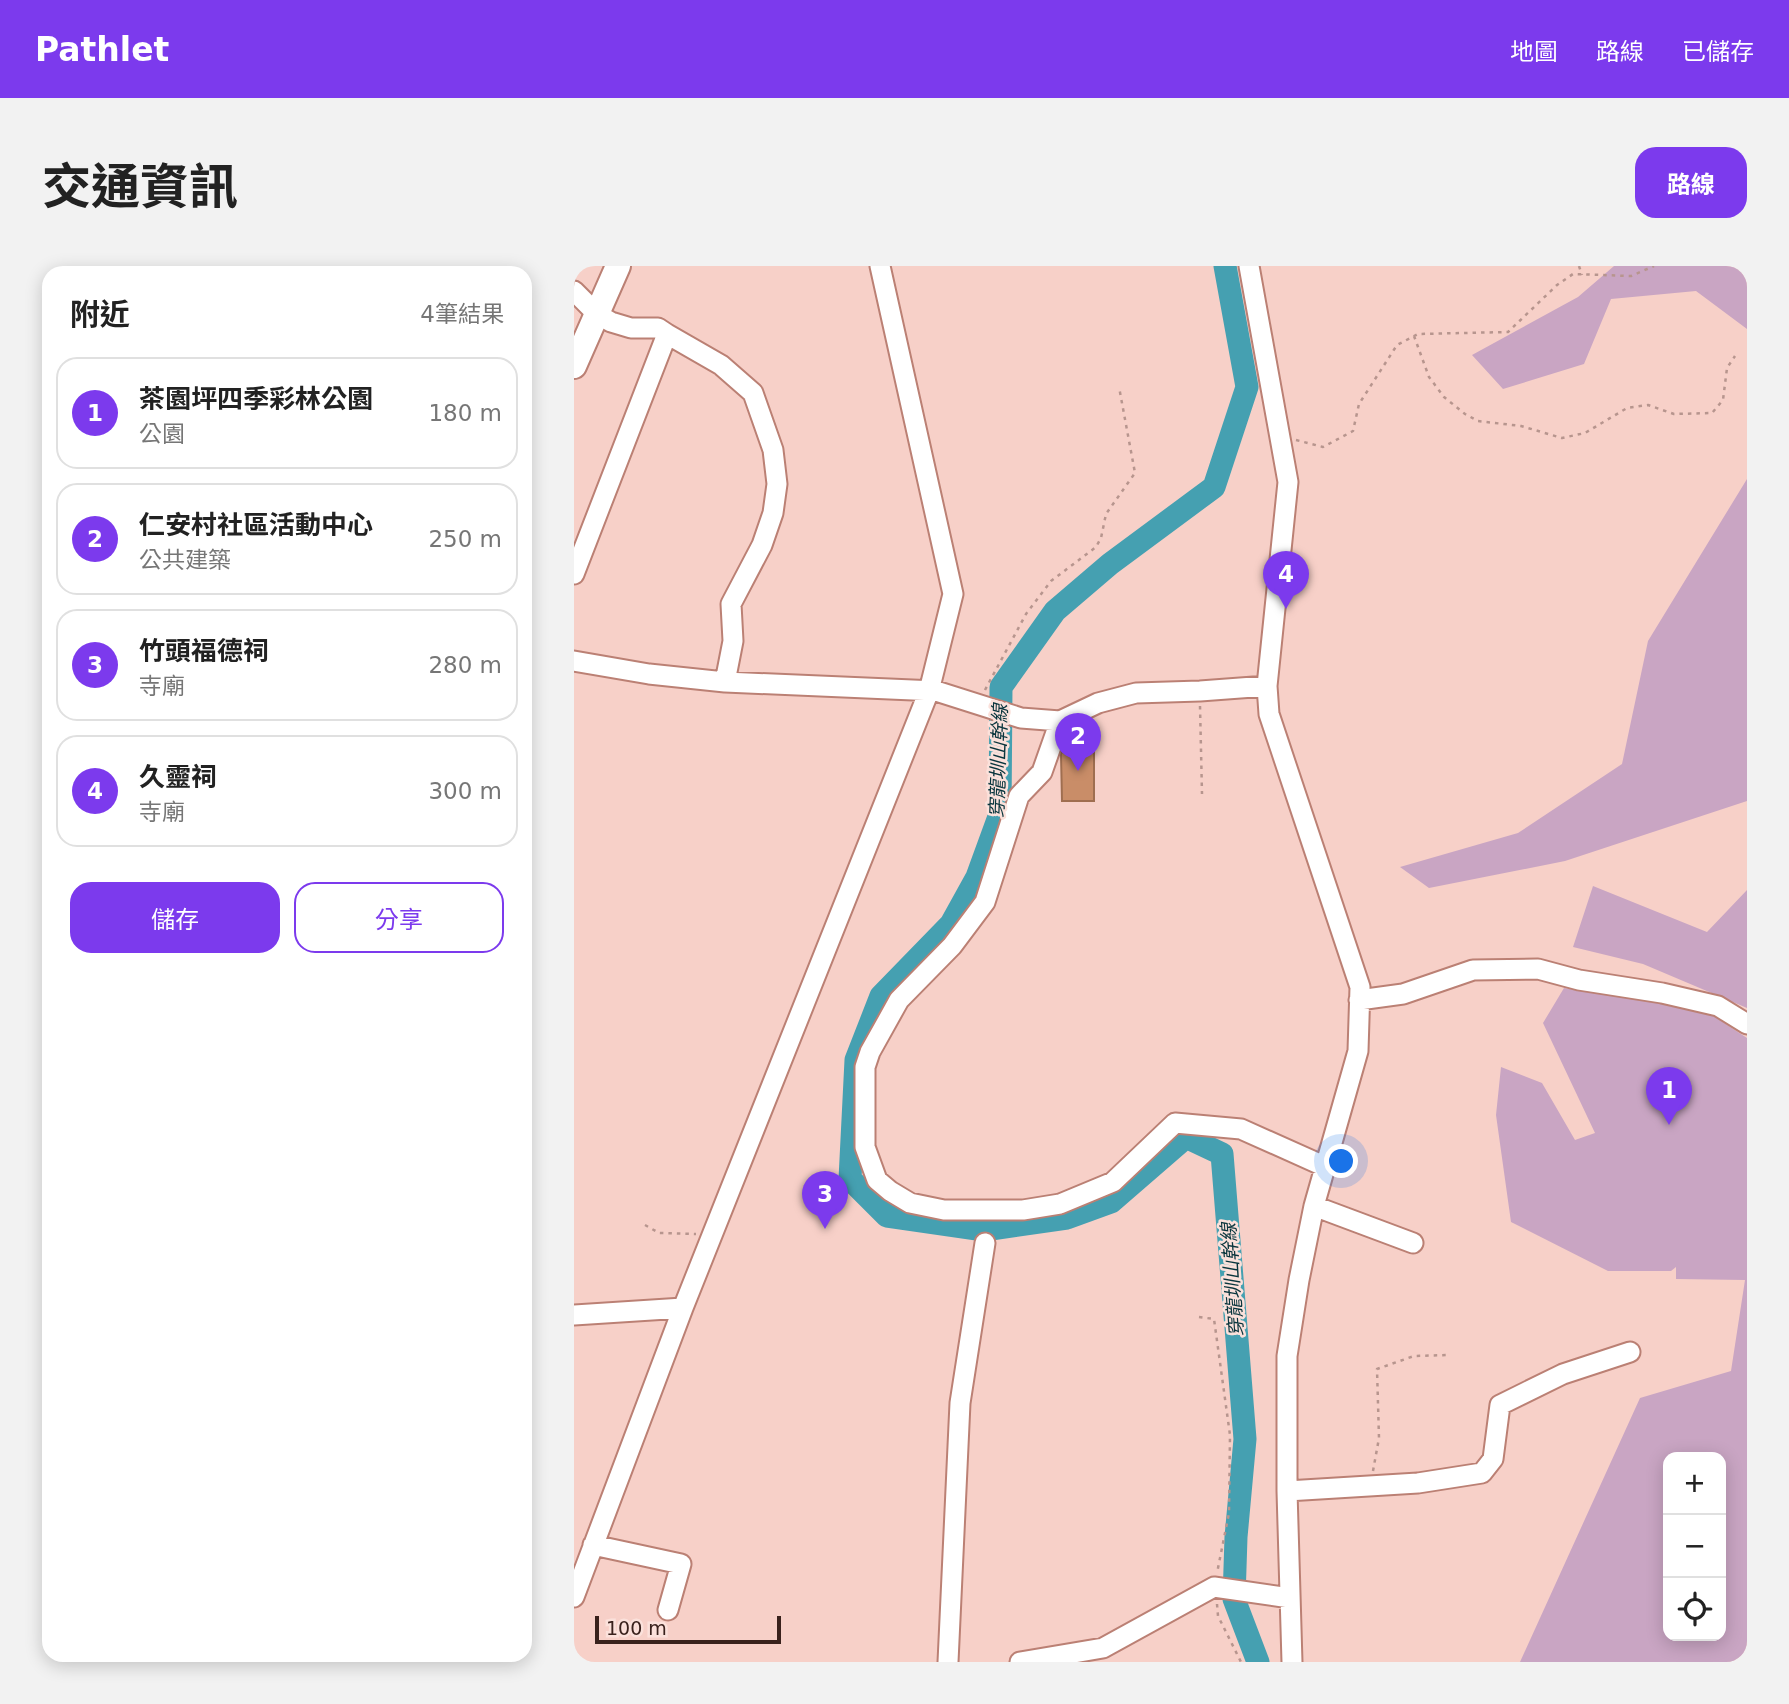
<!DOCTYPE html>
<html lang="zh-TW">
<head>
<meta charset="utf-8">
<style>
  body { margin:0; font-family:"DejaVu Sans","Noto Sans TC",sans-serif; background:#f2f2f2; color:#222 }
  .controls { position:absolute; right:21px; bottom:21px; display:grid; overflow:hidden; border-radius:14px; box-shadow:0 4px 18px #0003 }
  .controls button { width:63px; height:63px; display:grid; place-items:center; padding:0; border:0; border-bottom:2px solid #e0e0e0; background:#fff; color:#222; font:35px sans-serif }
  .scale { position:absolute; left:21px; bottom:18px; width:186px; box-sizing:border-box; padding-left:7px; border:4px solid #39211c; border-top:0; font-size:19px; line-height:24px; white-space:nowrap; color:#39211c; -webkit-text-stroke:5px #fbe1db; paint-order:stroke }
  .you { position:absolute; left:768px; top:896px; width:24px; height:24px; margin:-18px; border:5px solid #fff; border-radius:50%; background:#1a73e8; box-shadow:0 0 0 10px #1a73e833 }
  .badge { display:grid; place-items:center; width:46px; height:46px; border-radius:50%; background:#7c3aed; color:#fff; font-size:23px; font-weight:700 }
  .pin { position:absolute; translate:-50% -58px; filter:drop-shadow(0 2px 4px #0008) }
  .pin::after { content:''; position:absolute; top:37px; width:24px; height:21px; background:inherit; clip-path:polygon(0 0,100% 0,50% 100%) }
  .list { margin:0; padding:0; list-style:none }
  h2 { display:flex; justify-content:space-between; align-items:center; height:91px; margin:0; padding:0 28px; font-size:30px }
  h2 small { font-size:23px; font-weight:400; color:#767676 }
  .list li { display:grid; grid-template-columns:46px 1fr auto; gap:21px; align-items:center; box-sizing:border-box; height:112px; margin:0 14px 14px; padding:0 14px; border:2px solid #e0e0e0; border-radius:21px }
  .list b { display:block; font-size:26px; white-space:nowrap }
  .list p { margin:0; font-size:23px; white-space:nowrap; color:#767676 }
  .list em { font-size:23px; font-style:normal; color:#767676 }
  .actions { display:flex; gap:14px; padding:21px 28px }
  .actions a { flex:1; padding:16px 0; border:2px solid #7c3aed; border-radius:21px; text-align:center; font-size:24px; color:#7c3aed }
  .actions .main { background:#7c3aed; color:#fff }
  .icon { flex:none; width:38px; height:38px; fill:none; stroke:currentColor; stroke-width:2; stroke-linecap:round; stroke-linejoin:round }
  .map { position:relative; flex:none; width:1173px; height:1396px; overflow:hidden; border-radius:21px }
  header { display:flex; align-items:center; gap:42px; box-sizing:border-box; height:98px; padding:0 35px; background:#7c3aed; color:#fff }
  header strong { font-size:33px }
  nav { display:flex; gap:38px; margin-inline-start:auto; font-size:24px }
  .intro { display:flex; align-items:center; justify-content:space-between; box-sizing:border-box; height:168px; padding:0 42px }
  h1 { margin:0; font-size:49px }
  .button { padding:18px 32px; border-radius:21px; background:#7c3aed; color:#fff; font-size:24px; font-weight:700 }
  main { display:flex; gap:42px; padding:0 42px }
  aside { flex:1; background:#fff; border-radius:21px; box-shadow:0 4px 18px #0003 }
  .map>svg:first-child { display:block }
</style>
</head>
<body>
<header>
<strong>Pathlet</strong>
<nav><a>地圖</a><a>路線</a><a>已儲存</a></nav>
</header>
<div class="intro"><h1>交通資訊</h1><a class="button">路線</a></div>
<main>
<aside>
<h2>附近<small>4筆結果</small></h2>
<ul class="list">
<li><span class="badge">1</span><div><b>茶園坪四季彩林公園</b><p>公園</p></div><em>180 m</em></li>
<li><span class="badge">2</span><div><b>仁安村社區活動中心</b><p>公共建築</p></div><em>250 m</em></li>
<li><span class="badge">3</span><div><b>竹頭福德祠</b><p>寺廟</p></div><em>280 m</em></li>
<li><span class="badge">4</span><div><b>久靈祠</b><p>寺廟</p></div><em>300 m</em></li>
</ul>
<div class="actions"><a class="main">儲存</a><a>分享</a></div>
</aside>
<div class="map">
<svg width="1173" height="1396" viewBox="0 0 1173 1396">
  <rect width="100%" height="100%" fill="#f7d0c8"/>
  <path fill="#c9a5c3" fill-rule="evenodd" d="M1040 0H1173V63L1122 25 1037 33 1010 98 929 123 898 89 1004 31Z
    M1173 213V535L991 595 855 622 826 601 944 567 1048 498 1074 375Z
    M1019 620 1133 666 1173 624V742L1069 698 999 681Z
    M990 722 1132 745 1173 772V1396H946L1066 1132 1157 1105 1171 1014 1102 1013V1001L1097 1005H1034L937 956 922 849 927 801 968 817 1001 874 1021 867 969 757ZM1094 1191H1147V1370H1094Z"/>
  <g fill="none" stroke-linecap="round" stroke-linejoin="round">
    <path stroke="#45a0b1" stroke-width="23" d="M651 0 673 121 640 221 536 298 481 345 427 421 426 548 403 611 377 658 307 730 282 794 276 913 313 950 410 964 493 952 537 936 612 871 648 888 671 1173 662 1271 660 1333 684 1396"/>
  </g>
  <path fill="#c98d68" stroke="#9f6e50" stroke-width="2" d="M492 476H520V535H488L487 488Z"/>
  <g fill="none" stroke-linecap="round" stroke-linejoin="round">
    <defs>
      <path id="minor" d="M675 0 714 216 693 420 695 448 786 721 784 785 740 940 725 1014 713 1090V1225L718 1396
        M0 25 23 48 37 56 57 62H84L93 68 0 308
        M93 68 147 99 179 127 199 184 203 218 199 247 188 279 157 338 159 375 151 416
        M0 395 75 408 151 416 362 425 447 452 486 455 524 437 562 427 626 425 693 420
        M486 455 468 506 445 530 411 636 378 680 325 734 296 786 291 801V881L303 914 316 925 336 937 370 944H449L486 938 539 916 601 857 667 863 752 901
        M785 734 829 728 899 704 964 703 1005 714 1088 727 1144 740 1173 758
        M740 940 839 977
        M0 1049 109 1042
        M713 1225 844 1217 908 1207 919 1193 926 1139 989 1108 1056 1086
        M19 1279 107 1298 94 1344
        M0 1331 109 1042 355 425 379 328 306 0
        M374 1396 386 1137 411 977
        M446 1396 529 1382 640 1321 716 1332"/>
      <path id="major" d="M0 100 44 0"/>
    </defs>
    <use href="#minor" stroke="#bb8074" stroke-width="23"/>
    <use href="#major" stroke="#bb8074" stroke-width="28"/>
    <path stroke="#b7958e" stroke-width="2.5" stroke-dasharray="3.5 5" stroke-linecap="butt" d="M1005 0 1008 9
      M840 70 855 111 870 131 891 148 904 155 947 160 988 172 1011 167 1053 142 1074 139 1100 148 1138 147 1149 134 1153 102 1161 90
      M722 174 749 181 779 165 785 138 823 79 844 68 934 66 983 19 999 8 1057 10 1080 0
      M411 424 452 348 477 315 522 281 527 272 532 248 561 207 545 121
      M626 440 628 528
      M71 959 85 967 122 968
      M625 1051 640 1053 656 1169 655 1247 643 1307
      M799 1205 805 1172 803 1103 840 1090 873 1089
      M643 1338 644 1350 667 1396"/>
    <use href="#minor" stroke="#fff" stroke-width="19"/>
    <use href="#major" stroke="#fff" stroke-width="24"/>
  </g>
  <g text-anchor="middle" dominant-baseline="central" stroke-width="5" stroke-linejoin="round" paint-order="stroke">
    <g font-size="19" font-style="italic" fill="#09353d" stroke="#fbe1db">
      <text transform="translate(424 495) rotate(-88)">穿龍圳山幹線</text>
      <text transform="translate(658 1014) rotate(-94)">穿龍圳山幹線</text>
    </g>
  </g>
</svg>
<div class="controls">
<button>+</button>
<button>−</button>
<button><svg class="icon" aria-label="locate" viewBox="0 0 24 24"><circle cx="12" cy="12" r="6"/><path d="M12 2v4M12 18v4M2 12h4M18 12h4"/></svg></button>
</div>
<div class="scale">100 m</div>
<div class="you"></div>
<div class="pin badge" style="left:1095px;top:859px">1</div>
<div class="pin badge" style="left:504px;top:505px">2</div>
<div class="pin badge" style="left:251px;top:963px">3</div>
<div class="pin badge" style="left:712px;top:343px">4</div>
</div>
</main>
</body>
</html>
